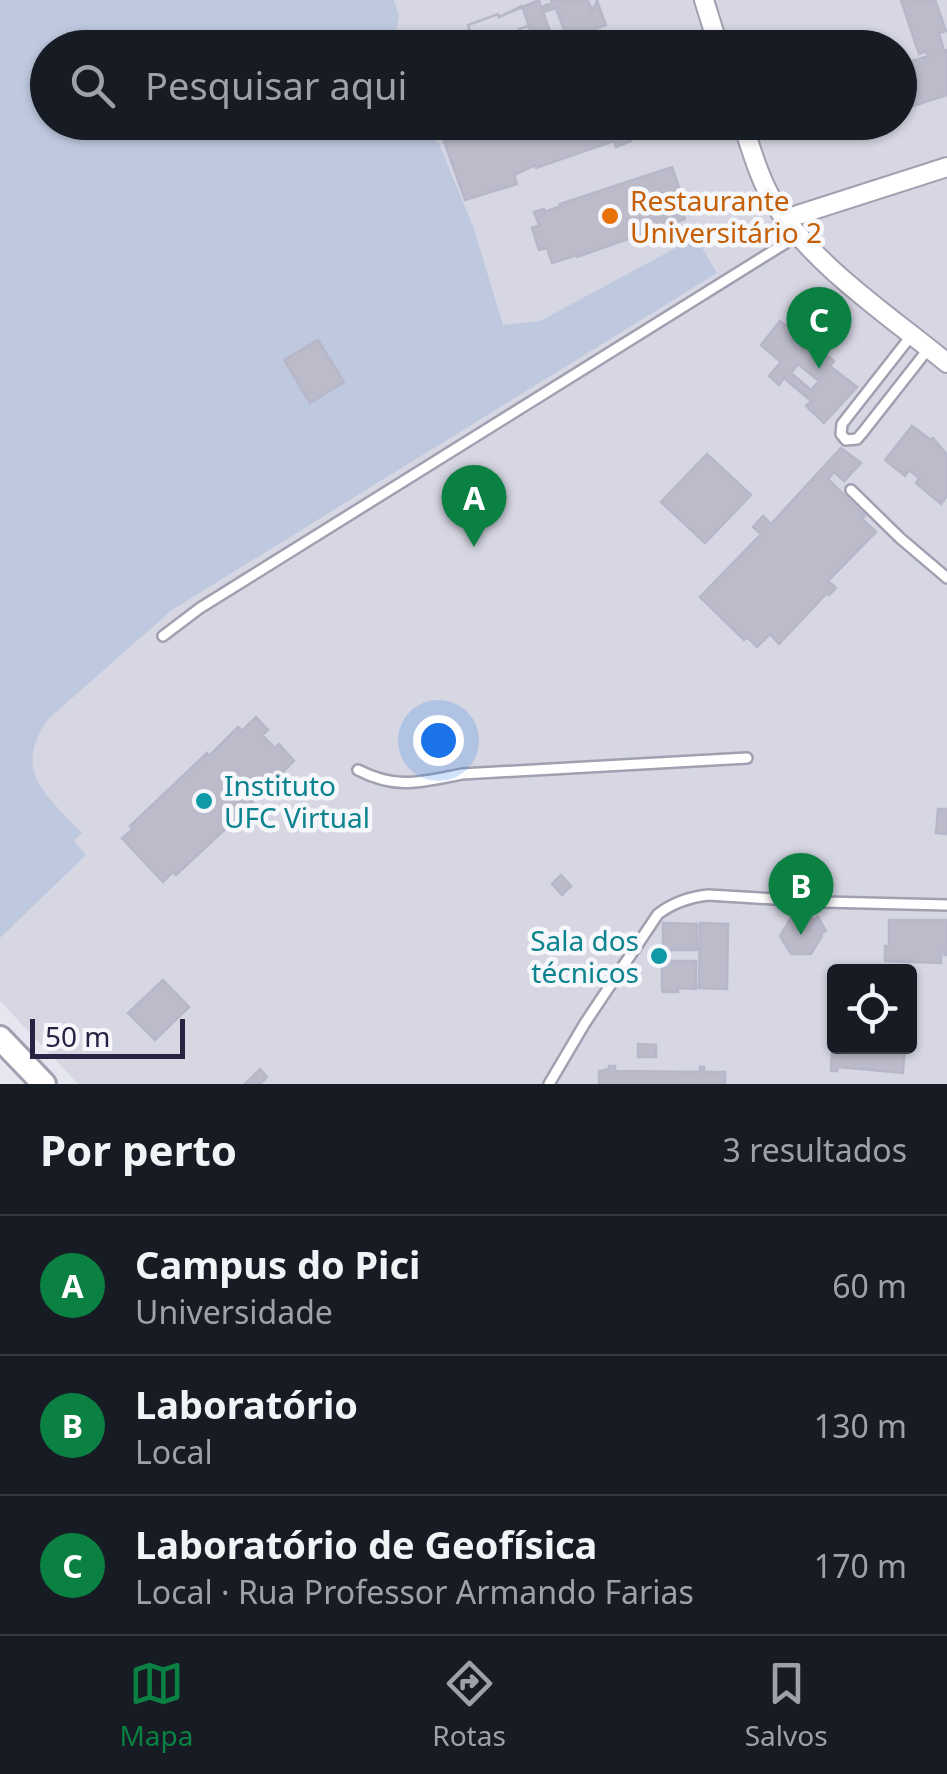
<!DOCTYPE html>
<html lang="pt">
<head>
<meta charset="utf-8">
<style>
  body { margin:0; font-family:"Noto Sans",sans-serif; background:#20242c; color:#f1f3f6 }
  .controls { position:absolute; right:30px; bottom:30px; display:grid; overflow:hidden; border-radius:10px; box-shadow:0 2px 8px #0004 }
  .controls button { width:90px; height:90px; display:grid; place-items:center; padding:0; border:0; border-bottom:2px solid #363941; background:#171b24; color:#f1f3f6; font:50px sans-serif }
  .scale { position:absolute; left:30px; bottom:25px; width:155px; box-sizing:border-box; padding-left:10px; border:5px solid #272342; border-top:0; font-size:28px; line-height:35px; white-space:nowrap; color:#272342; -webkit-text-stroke:8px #f6f7fb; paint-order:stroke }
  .you { position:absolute; left:438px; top:740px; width:35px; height:35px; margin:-25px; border:8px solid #fff; border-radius:50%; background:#1a73e8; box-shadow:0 0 0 15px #1a73e833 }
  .badge { display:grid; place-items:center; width:65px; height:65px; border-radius:50%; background:#0b8043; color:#fff; font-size:32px; font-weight:700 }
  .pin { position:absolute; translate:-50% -82px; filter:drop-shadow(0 2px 5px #0008) }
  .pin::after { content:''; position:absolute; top:52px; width:35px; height:30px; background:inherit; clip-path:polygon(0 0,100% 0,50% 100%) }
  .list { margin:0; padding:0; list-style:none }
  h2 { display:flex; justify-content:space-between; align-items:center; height:130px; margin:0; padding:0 40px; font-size:42px }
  h2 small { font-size:32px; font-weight:400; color:#9ea1a6 }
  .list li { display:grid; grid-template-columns:65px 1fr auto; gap:30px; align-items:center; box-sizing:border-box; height:140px; padding:0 40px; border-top:2px solid #363941 }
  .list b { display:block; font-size:38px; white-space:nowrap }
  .list p { margin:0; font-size:32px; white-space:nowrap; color:#9ea1a6 }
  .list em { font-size:32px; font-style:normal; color:#9ea1a6 }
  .icon { flex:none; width:55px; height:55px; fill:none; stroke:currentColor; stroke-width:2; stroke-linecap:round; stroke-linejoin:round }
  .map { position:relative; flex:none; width:947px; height:1084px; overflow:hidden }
  .search { position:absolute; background:#171b24; box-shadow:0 2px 8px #0004; left:30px; right:30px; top:30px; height:110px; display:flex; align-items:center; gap:25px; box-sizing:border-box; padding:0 35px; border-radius:55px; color:#9ea1a6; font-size:38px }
  .sheet { height:550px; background:#171b24 }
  nav { display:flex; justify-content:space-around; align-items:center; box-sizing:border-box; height:140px; border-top:2px solid #363941; background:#171b24; font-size:28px; color:#9ea1a6 }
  nav a { display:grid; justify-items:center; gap:5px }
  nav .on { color:#0b8043 }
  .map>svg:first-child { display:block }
</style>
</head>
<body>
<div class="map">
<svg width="947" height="1084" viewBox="0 0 947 1084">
  <rect width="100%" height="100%" fill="#e5e6ef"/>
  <path fill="#d6d7e3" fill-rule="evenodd" d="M0 0H947V1084H78L0 1001ZM48 48H900V122H48ZM834 972H910V1046H834Z"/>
  <path fill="#bec9e0" d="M0 0H394L399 16 393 47 48 48V122L414 123 439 144 473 226 503 325 540 321 696 237 717 273 172 610 47 720C12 774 47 795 82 833L74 841 86 855 0 938Z"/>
  <path fill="#bbbbca" stroke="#b7b7c9" stroke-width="2.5" fill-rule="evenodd" d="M539 0 541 7 552 3 551 0H588L592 11 597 1 606 25 595 29 602 48H536L529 26 519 29 526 48H476L468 25 498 14 499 17ZM556 8 564 30 551 34 543 12Z
    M901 0H935L946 31 939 33 944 51 947 50V95L910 107 900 75V65L928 56 926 51 919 54Z
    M522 6 529 26 519 29 526 48H476L468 25 498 14 499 17Z
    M497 122H513L514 127 528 122 653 124 628 132 631 141 616 147 614 141 536 168 535 165 514 175 517 184 465 200 444 141 464 134 465 137 470 135 469 132Z
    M672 167 683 199 679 200 685 219 577 257V255L552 263 547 248 539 250 532 228 539 225 534 212 544 209 545 212 561 206 560 204Z
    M780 321 834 361 830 366 857 387 824 423 806 406 811 401 784 378 779 385 769 376 781 362 761 345ZM798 364 819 381 811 390 791 373Z
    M318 340 344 382 310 403 284 360Z
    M912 426 931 440 933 438 947 455V496L941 504 916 483 919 478 909 470 905 476 885 460Z
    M841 448 861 463 844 481 834 472 828 479 865 516 862 519 876 532 828 581 836 588 829 595 827 593 779 644 770 634 757 647 747 637 744 640 700 597 761 534 753 527 763 516 771 524Z
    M707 454 751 495 705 543 661 502Z
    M256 717 268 730 262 735 275 748 279 744 294 761 262 792 260 790 250 799 253 803 176 875 173 872 163 882 122 838 133 829 130 826 207 753 209 756 238 727 242 731Z
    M938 809H947V834L936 833Z
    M561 875 571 886 562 895 552 884Z
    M818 917 826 931 821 934 822 936 811 954H791L780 936 791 918H812L813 920Z
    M889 920H947V955H944V950H941V963L885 961V946H889Z
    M663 923 697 924V950H665V961H696V989L678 988V992H663L662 989V961H654V950H663Z
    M700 923 728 924 727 989 699 988Z
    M163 980 189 1007 155 1040 128 1013Z
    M833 1029 834 1046H905L903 1073 838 1067 837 1071H831Z
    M638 1044 656 1045V1057H638Z
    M609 1066H615V1071L700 1072V1067H704V1072H725V1084H599V1071L609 1069Z
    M260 1069 267 1077 260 1084H245Z"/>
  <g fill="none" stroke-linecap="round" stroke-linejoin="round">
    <defs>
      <path id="service" d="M911 336 842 424 841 434 846 440 857 439 863 432 929 348
        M851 490 900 538 947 578
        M163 636 200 608 797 236
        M358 770C397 790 421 782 462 774L747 758
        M549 1084 585 1023 658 914C674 902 689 897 708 895L824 902 947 905"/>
      <path id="minor" d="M704 0 719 48
        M742 122C751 148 759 178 773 201 811 264 890 316 947 363
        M785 219 947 167"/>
      <path id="tertiary" d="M0 1038 44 1084"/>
    </defs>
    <use href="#service" stroke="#a1a0b1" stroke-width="14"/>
    <use href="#minor" stroke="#a1a0b1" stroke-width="22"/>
    <use href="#tertiary" stroke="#a1a0b1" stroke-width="28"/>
    <use href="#service" stroke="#fff" stroke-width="9"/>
    <use href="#minor" stroke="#fff" stroke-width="18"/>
    <use href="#tertiary" stroke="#fff" stroke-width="22"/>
  </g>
  <circle fill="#e8710a" stroke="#f6f7fb" stroke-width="4" cx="610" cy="216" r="10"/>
  <g fill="#0f9aa8" stroke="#f6f7fb" stroke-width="4">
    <circle cx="204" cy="801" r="10"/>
    <circle cx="659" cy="956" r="10"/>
  </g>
  <g text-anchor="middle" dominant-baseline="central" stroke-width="9" stroke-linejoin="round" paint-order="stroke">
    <g font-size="28" fill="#c56008" stroke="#f6f7fb" text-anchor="start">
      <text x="630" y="200">Restaurante<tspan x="630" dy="32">Universitário 2</tspan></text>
    </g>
    <g font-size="28" fill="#0d838f" stroke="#f6f7fb" text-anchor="start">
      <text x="224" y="785">Instituto<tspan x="224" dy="32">UFC Virtual</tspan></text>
      <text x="639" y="940" text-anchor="end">Sala dos<tspan x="639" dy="32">técnicos</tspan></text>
    </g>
  </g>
</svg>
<div class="controls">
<button><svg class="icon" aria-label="locate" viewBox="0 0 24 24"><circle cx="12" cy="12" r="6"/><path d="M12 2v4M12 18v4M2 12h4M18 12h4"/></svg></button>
</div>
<div class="scale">50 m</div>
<div class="you"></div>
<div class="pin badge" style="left:474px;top:547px">A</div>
<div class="pin badge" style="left:801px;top:935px">B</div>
<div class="pin badge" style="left:819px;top:369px">C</div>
<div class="search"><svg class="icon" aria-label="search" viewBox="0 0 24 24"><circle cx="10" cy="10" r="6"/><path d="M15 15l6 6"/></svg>Pesquisar aqui</div>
</div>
<section class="sheet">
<h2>Por perto<small>3 resultados</small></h2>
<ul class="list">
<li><span class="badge">A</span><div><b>Campus do Pici</b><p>Universidade</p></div><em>60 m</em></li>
<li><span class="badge">B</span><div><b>Laboratório</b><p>Local</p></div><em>130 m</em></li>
<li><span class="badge">C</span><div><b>Laboratório de Geofísica</b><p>Local · Rua Professor Armando Farias</p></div><em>170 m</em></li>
</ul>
</section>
<nav>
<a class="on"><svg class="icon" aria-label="map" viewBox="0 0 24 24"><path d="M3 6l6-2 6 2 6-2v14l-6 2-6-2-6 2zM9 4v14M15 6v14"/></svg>Mapa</a>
<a><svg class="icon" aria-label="directions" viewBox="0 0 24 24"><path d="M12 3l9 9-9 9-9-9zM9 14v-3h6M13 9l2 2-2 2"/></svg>Rotas</a>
<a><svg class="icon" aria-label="saved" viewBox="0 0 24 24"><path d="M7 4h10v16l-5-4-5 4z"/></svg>Salvos</a>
</nav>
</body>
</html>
